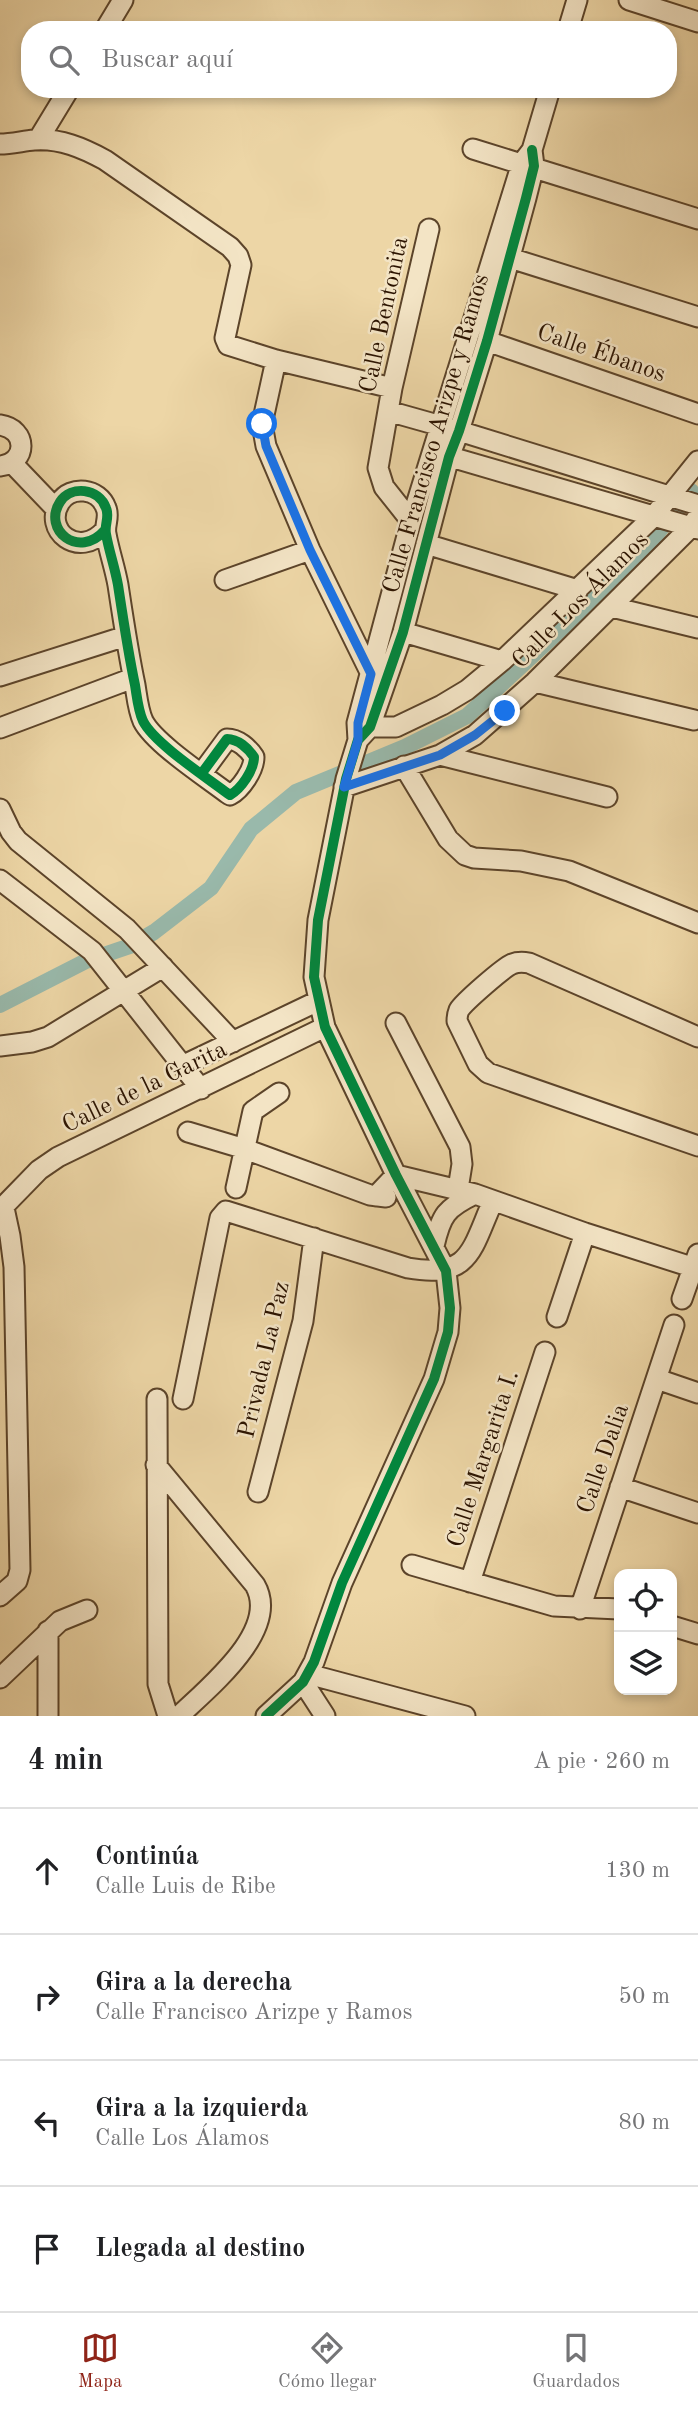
<!DOCTYPE html>
<html lang="es">
<head>
<meta charset="utf-8">
<style>
  body { margin:0; font-family:"Old Standard TT",serif; background:#f2f2f2; color:#202124 }
  .controls { position:absolute; right:21px; bottom:21px; display:grid; overflow:hidden; border-radius:14px; box-shadow:0 4px 10px #0003 }
  .controls button { width:63px; height:63px; display:grid; place-items:center; padding:0; border:0; border-bottom:2px solid #e0e0e0; background:#fff; color:#202124; font:35px sans-serif }
  .stop { position:absolute; width:21px; height:21px; margin:-16px; border:5px solid #1a73e8; border-radius:50%; background:#fff }
  .stop.end { background:#1a73e8; border-color:#fff; box-shadow:0 2px 7px #0008 }
  .list { margin:0; padding:0; list-style:none }
  h2 { display:flex; justify-content:space-between; align-items:center; height:91px; margin:0; padding:0 28px; font-size:30px }
  h2 small { font-size:23px; font-weight:400; color:#757577 }
  .list li { display:grid; grid-template-columns:46px 1fr auto; gap:21px; align-items:center; box-sizing:border-box; height:126px; padding:0 28px; border-top:2px solid #e0e0e0 }
  .list b { display:block; font-size:26px; white-space:nowrap }
  .list p { margin:0; font-size:23px; white-space:nowrap; color:#757577 }
  .list em { font-size:23px; font-style:normal; color:#757577 }
  .icon { flex:none; width:38px; height:38px; fill:none; stroke:currentColor; stroke-width:2; stroke-linecap:round; stroke-linejoin:round }
  .map { position:relative; flex:none; width:698px; height:1716px; overflow:hidden }
  .search { position:absolute; background:#fff; box-shadow:0 4px 10px #0003; left:21px; right:21px; top:21px; height:77px; display:flex; align-items:center; gap:18px; box-sizing:border-box; padding:0 24px; border-radius:28px; color:#757577; font-size:26px }
  .sheet { height:595px; background:#fff }
  nav { display:flex; justify-content:space-around; align-items:center; box-sizing:border-box; height:98px; border-top:2px solid #e0e0e0; background:#fff; font-size:19px; color:#757577 }
  nav a { display:grid; justify-items:center; gap:4px }
  nav .on { color:#8f2418 }
  .map>svg:first-child { display:block }
</style>
</head>
<body>
<div class="map">
<svg width="698" height="1716" viewBox="0 0 698 1716">
  <rect width="100%" height="100%" fill="#edd6a6"/>
  <filter id="stains"><feTurbulence type="fractalNoise" baseFrequency=".00286" numOctaves="4"/><feColorMatrix values="0 0 0 0 .2 0 0 0 0 .09 0 0 0 0 .02 0 0 0 .5 -.17"/></filter>
  <radialGradient id="worn" r=".72"><stop offset=".6" stop-color="#630" stop-opacity="0"/><stop offset="1" stop-color="#630" stop-opacity=".3"/></radialGradient>
  <g fill="none" stroke-linecap="round" stroke-linejoin="round">
    <path stroke="#99b9ab" stroke-width="16" d="M0 1005 86 961 130 946 154 932 211 888 251 829 296 792 405 747 467 716 636 560 691 491"/>
    <defs>
      <path id="minor" d="M629 0 698 22
        M105 30 123 0
        M568 30 577 0
        M38 140 69 89
        M0 144C11 144 23 141 34 140 60 138 83 148 105 160L230 247 238 256 241 265 225 338 228 345 276 360 392 388
        M473 149 698 219
        M510 258 698 317
        M487 341 698 414
        M276 360 262 424 266 446 310 550 371 674
        M388 411 459 431 698 505
        M0 425C28 429 28 463 0 466
        M437 453 698 529
        M12 463 56 509
        M411 521 384 487 378 468 392 388 429 229
        M105 530C79 560 42 530 60 502 71 485 99 488 106 508 110 517 104 525 106 534 109 551 115 568 118 585 123 618 128 652 135 685 137 697 138 710 143 721 154 743 206 777 227 793L230 795C241 789 254 770 254 757 248 748 238 739 227 739L202 773
        M426 544 578 590
        M225 580 310 550
        M612 607 698 628
        M403 632 502 661
        M0 676 126 636
        M535 682 694 720
        M359 723 370 727H396L442 705 467 690 502 661 653 517 698 461
        M0 728 133 678
        M358 740 357 723 411 521 522 163 532 150 550 89
        M440 755 607 797
        M404 766 448 839 465 855 474 858 521 861 569 871 698 923
        M344 787 440 755 475 735 535 682 691 527 698 516
        M0 809 11 832 18 841 127 929 233 1042
        M0 880 92 951 201 1089
        M396 1023 460 1147 462 1164 458 1189
        M698 1037 529 963C523 962 517 962 512 964 503 968 464 1002 459 1010 457 1015 457 1016 457 1021L478 1064 488 1073 698 1146
        M0 1046 32 1042 48 1037 163 967
        M184 1065 318 1001
        M188 1132 245 1149 370 1195 386 1197
        M236 1188 253 1111 279 1093
        M376 1196 396 1175 475 1194 585 1233 698 1269
        M0 1210 39 1170 58 1157 325 1027
        M434 1246C441 1215 446 1208 475 1194
        M682 1299 698 1254
        M557 1317 585 1233
        M657 1379 698 1393
        M157 1399 158 1684 168 1716
        M183 1399 220 1218 226 1211 408 1268C471 1279 471 1250 493 1201
        M156 1465 255 1585C281 1630 208 1688 179 1716
        M620 1487 698 1513
        M258 1492 303 1321 314 1238
        M412 1565 554 1606 619 1609
        M470 1582 545 1352
        M0 1596 17 1581 20 1570 14 1267 10 1236 4 1208
        M580 1609 674 1325
        M672 1626 698 1634
        M48 1631V1716
        M308 1674 465 1716
        M0 1678 60 1621 87 1610
        M303 1682 325 1716
        M266 1716 303 1682 314 1662 342 1583 434 1379 448 1332 450 1308 446 1271 396 1175 325 1027 314 977 318 920 346 779 358 740 370 727 403 632 449 457 459 431 487 341 526 198 534 166 532 150"/>
    </defs>
    <use href="#minor" stroke="#5c442a" stroke-width="23"/>
    <use href="#minor" stroke="#f3e4c5" stroke-width="19"/>
    <defs>
      <path id="cycleway" d="M105 530C79 560 42 530 60 502 71 485 99 488 106 508 110 517 104 525 106 534 109 551 115 568 118 585 123 618 128 652 135 685 137 697 138 710 143 721 154 743 206 777 227 793L230 795C241 789 254 770 254 757 248 748 238 739 227 739L202 773
        M266 1716 303 1682 314 1662 342 1583 434 1379 448 1332 450 1308 446 1271 396 1175 325 1027 314 977 318 920 346 779 358 740 370 727 403 632 449 457 459 431 487 341 526 198 534 166 532 150"/>
    </defs>
    <use href="#cycleway" stroke="#f3e4c5" stroke-width="15"/>
    <use href="#cycleway" stroke="#00873e" stroke-width="10"/>
  </g>
  <g fill="none" stroke-linecap="round" stroke-linejoin="round">
    <path stroke="#1a73e8" stroke-width="9" d="M262 424 266 446 310 550 371 674 358 723V740L344 787 440 755 475 735 505 711"/>
  </g>
  <g text-anchor="middle" dominant-baseline="central" stroke-width="5" stroke-linejoin="round" paint-order="stroke">
    <g font-size="24" fill="#2b1300" stroke="#f3e4c5">
      <text transform="translate(385 315) rotate(-78)">Calle Bentonita</text>
      <text transform="translate(601 354) rotate(19)">Calle Ébanos</text>
      <text transform="translate(437 434) rotate(-74)">Calle Francisco Arizpe y Ramos</text>
      <text transform="translate(581 601) rotate(-45)">Calle Los Álamos</text>
      <text transform="translate(145 1088) rotate(-26)">Calle de la Garita</text>
      <text transform="translate(265 1360) rotate(-77)">Privada La Paz</text>
      <text transform="translate(484 1459) rotate(-72)">Calle Margarita I.</text>
      <text transform="translate(604 1459) rotate(-71)">Calle Dalia</text>
    </g>
  </g>
  <rect width="100%" height="100%" filter="url(#stains)"/>
  <rect width="100%" height="100%" fill="url(#worn)"/>
</svg>
<div class="controls">
<button><svg class="icon" aria-label="locate" viewBox="0 0 24 24"><circle cx="12" cy="12" r="6"/><path d="M12 2v4M12 18v4M2 12h4M18 12h4"/></svg></button>
<button><svg class="icon" aria-label="layers" viewBox="0 0 24 24"><path d="M12 4l9 5-9 5-9-5zM3 14l9 5 9-5"/></svg></button>
</div>
<div class="stop" style="left:262px;top:424px"></div>
<div class="stop end" style="left:505px;top:711px"></div>
<div class="search"><svg class="icon" aria-label="search" viewBox="0 0 24 24"><circle cx="10" cy="10" r="6"/><path d="M15 15l6 6"/></svg>Buscar aquí</div>
</div>
<section class="sheet">
<h2>4 min<small>A pie · 260 m</small></h2>
<ul class="list">
<li><svg class="icon" aria-label="ahead" viewBox="0 0 24 24"><path d="M12 20V5M6 11l6-6 6 6"/></svg><div><b>Continúa</b><p>Calle Luis de Ribe</p></div><em>130 m</em></li>
<li><svg class="icon" aria-label="right" viewBox="0 0 24 24"><path d="M7 20v-9h11M14 6l5 5-5 5"/></svg><div><b>Gira a la derecha</b><p>Calle Francisco Arizpe y Ramos</p></div><em>50 m</em></li>
<li><svg class="icon" aria-label="left" viewBox="0 0 24 24"><path d="M17 20v-9H6M10 6l-5 5 5 5"/></svg><div><b>Gira a la izquierda</b><p>Calle Los Álamos</p></div><em>80 m</em></li>
<li><svg class="icon" aria-label="arrive" viewBox="0 0 24 24"><path d="M6 21V4h12l-3 4 3 4H6"/></svg><div><b>Llegada al destino</b></div></li>
</ul>
</section>
<nav>
<a class="on"><svg class="icon" aria-label="map" viewBox="0 0 24 24"><path d="M3 6l6-2 6 2 6-2v14l-6 2-6-2-6 2zM9 4v14M15 6v14"/></svg>Mapa</a>
<a><svg class="icon" aria-label="directions" viewBox="0 0 24 24"><path d="M12 3l9 9-9 9-9-9zM9 14v-3h6M13 9l2 2-2 2"/></svg>Cómo llegar</a>
<a><svg class="icon" aria-label="saved" viewBox="0 0 24 24"><path d="M7 4h10v16l-5-4-5 4z"/></svg>Guardados</a>
</nav>
</body>
</html>
